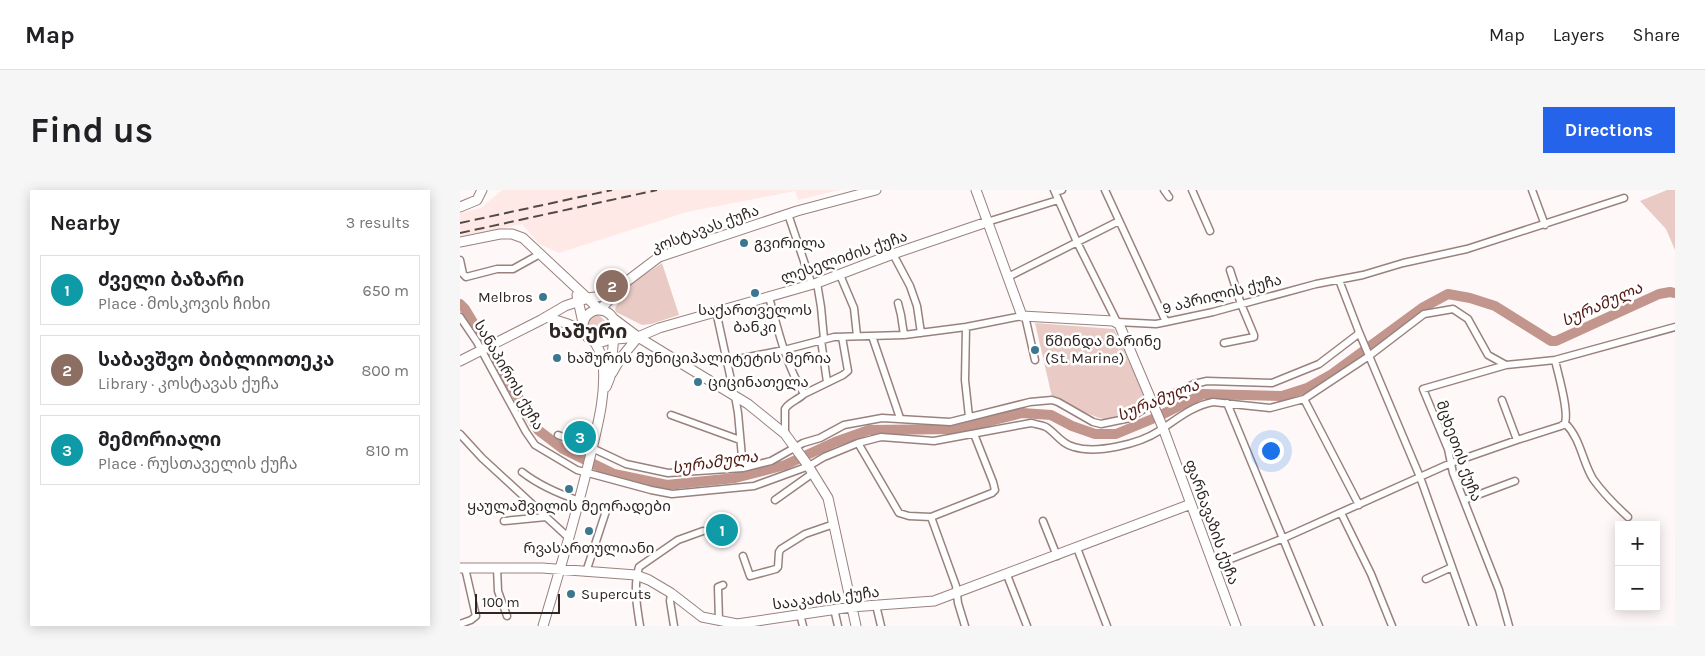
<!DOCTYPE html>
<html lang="en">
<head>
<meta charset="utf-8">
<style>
  body { margin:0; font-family:Karla,"Noto Sans Georgian",sans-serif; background:#f6f6f6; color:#202124 }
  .controls { position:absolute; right:15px; bottom:15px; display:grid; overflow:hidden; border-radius:0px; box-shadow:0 2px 12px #0003 }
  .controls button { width:45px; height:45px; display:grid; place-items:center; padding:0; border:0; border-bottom:1px solid #e0e0e0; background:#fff; color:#202124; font:25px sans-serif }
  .scale { position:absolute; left:15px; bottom:12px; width:85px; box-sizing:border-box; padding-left:5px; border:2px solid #302725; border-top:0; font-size:14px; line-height:18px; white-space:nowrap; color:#302725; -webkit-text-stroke:4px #fff; paint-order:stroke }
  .you { position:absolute; left:810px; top:260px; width:18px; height:18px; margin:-12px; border:4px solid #fff; border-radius:50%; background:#1a73e8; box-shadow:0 0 0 8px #1a73e833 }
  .badge { display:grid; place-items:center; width:32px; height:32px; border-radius:50%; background:#2563eb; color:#fff; font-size:16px; font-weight:700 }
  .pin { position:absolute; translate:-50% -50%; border:2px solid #fff; box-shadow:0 1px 5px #0006 }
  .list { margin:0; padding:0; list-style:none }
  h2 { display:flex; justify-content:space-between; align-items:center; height:65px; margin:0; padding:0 20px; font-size:21px }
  h2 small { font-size:16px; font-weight:400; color:#757577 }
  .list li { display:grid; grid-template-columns:32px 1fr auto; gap:15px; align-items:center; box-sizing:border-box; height:70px; margin:0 10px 10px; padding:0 10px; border:1px solid #e0e0e0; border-radius:0px }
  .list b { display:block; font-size:19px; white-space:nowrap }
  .list p { margin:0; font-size:16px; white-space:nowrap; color:#757577 }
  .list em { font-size:16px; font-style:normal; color:#757577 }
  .map { position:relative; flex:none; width:1215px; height:436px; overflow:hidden; border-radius:0px }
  header { display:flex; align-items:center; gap:30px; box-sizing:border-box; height:70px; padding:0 25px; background:#fff; border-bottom:1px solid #e0e0e0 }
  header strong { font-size:24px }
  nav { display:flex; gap:28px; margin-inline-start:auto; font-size:18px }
  .intro { display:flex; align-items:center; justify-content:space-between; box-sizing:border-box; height:120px; padding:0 30px }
  h1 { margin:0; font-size:35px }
  .button { padding:12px 22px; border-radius:0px; background:#2563eb; color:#fff; font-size:18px; font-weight:700 }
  main { display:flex; gap:30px; padding:0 30px }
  aside { flex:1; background:#fff; border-radius:0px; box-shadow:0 2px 12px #0003 }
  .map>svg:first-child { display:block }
</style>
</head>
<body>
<header>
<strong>Map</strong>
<nav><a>Map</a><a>Layers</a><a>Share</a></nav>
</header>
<div class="intro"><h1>Find us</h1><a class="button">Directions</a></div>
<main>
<aside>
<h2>Nearby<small>3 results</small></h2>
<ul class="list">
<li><span class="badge" style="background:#0f9aa8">1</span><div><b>ძველი ბაზარი</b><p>Place · მოსკოვის ჩიხი</p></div><em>650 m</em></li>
<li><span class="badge" style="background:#8d6e63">2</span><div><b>საბავშვო ბიბლიოთეკა</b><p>Library · კოსტავას ქუჩა</p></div><em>800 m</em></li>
<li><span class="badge" style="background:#0f9aa8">3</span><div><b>მემორიალი</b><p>Place · რუსთაველის ქუჩა</p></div><em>810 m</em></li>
</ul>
</aside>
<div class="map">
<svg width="1215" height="436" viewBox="0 0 1215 436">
  <rect width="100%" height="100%" fill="#fef9f8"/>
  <path fill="#fee9e6" d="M42 0H379L338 10 335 1 227 22 99 63 79 54 62 34 0 47V23L21 18Z"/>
  <path fill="#e9cac5" d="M1207 0H1215V60L1206 39 1180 11Z
    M202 73 219 125 191 134 182 135 156 122 155 119 165 98Z
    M139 125 149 135V143L144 146H137L128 137V130L132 126Z
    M575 133 654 139 688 213C677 219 665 229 652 230 638 231 606 213 592 207Z"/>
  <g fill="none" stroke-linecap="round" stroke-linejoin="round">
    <path stroke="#c2958d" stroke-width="10" d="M0 114 5 119 78 240 103 259 154 284 207 295 275 288 325 275 375 252 409 240 498 239 562 223 591 225 612 236 635 244H656L697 227 743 204 822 206 847 198 872 184 962 118 988 104 1010 108 1035 116 1091 151H1096L1199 104 1210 102 1215 103"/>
    <defs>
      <path id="street" d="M594 0 617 52 657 132 696 134 706 132 753 122 856 94 903 85 943 73 1007 59 1164 8
        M645 0 706 132
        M704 0 709 7
        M732 0 750 41
        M1072 0 1085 35
        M595 2 602 0
        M328 24 352 95
        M527 32 598 10
        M433 64 450 96 457 116 461 143
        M0 70 3 84 6 87 37 79H53L80 64
        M380 85 394 118 397 146
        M548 87 659 31
        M879 90 899 142 960 287 1013 436
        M357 93 361 117 364 149
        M309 107C318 140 326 175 344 204
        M438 113 441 125 444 145
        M256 121 271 190
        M565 126 575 170
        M0 127 17 152 66 242 75 255 117 280 191 300 212 304 294 296 349 276 364 267 398 253 421 247 474 251 571 233C575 234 582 235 586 237 596 243 601 254 614 257 637 264 679 254 699 241 717 229 732 216 753 212L810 218 844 209 909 166 964 124 993 119 1008 129 1028 165 1046 175
        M506 137 505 190 509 227
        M412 146 440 228
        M361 150 367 192
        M764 153 794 147V145L781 114 770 80
        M268 171 324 160 374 147 444 145 506 137 562 126
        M275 206 278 223 283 278
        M844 209 899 315
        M1042 210 1057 250
        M767 213 859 436
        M211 225 280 250
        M1105 233C1121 249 1122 271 1133 289 1143 303 1156 316 1168 327
        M0 244 22 268 109 348
        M325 244V219C329 212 338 210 344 204L383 185 388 181 382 147
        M98 245 132 258 166 274 208 283 283 278 311 271 343 253 360 248 384 235 422 228 490 232 570 212 592 210 598 212 633 232 641 234 670 228 693 213 734 194 747 191 812 193 859 174 897 145 899 142
        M398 253 439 323 449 326 471 327 532 303 535 300 533 292 514 244
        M62 282C80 296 99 304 120 311
        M315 310 353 283
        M1004 310 1055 291
        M881 323 911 384 932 436
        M471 327 496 396 498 413 505 436
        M44 331 86 327
        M583 331 597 366
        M617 358 647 436
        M283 366 290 386 316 379 318 377 319 362 321 359 345 344 374 334
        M753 376 824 348 991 273 1057 250 1101 236 1105 233C1109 220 1098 184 1095 170
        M37 378 38 401 47 426
        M126 382 147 318
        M547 385 567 436
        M966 389 992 377
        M211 403 210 411 214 436
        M416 415 421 436
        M374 419 378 436
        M340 424 343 436
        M259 431 258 397 263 395
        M0 434 11 430 16 426 5 378
        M180 436C177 417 173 396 179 377L218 350 243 341
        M1049 436 1039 400 993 283 988 259 963 199 1046 175 1095 170 1215 137"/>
      <path id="secondary" d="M516 0 562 126 653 131 659 134 703 238 776 436
        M0 17 17 10 22 0
        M0 52 40 44H52L63 48 140 120 162 95 199 67 337 21 416 0
        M117 105 123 133
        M123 136a16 16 0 1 1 32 0a16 16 0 1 1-32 0Z
        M86 127 108 134 125 142
        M154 129 178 147 288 214 325 244 347 274 368 308 396 436
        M146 150 178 147 199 138 357 93 433 64 527 32
        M0 171 81 130 105 116 128 108 151 105
        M152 183 160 169 178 147
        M146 197 150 187 154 146
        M0 378H82L176 385 189 390 211 403 242 427 277 434 391 417 474 411 731 314
        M83 436C101 377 118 318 132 259 139 230 146 202 143 172 142 164 138 158 134 151"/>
    </defs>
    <use href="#street" stroke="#99827e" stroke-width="9"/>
    <use href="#secondary" stroke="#99827e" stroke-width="11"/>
    <use href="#street" stroke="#fff" stroke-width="6"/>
    <use href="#secondary" stroke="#fff" stroke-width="9"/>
    <path stroke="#524a48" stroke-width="2" stroke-dasharray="10 5" stroke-linecap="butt" d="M0 33 152 0
      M0 43 197 0"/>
  </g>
  <g fill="#3b788f" stroke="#fff" stroke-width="2">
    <circle cx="284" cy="53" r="5"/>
    <circle cx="295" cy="103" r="5"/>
    <circle cx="83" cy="107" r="5"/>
    <circle cx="575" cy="160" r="5"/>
    <circle cx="97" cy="168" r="5"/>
    <circle cx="238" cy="192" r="5"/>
    <circle cx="109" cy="299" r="5"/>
    <circle cx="129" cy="341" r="5"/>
    <circle cx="111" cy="404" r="5"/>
  </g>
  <g text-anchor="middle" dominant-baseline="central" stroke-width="5" stroke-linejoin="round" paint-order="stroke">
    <g font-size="15" fill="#302725" stroke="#fff">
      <text transform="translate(245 39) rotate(-20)">კოსტავას ქუჩა</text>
      <text transform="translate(384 67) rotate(-19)">ლესელიძის ქუჩა</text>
      <text transform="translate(762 104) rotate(-14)">9 აპრილის ქუჩა</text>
      <text transform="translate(49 185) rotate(60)">სანაპიროს ქუჩა</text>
      <text transform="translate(999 261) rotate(70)">მცხეთის ქუჩა</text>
      <text transform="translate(752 332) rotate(70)">ფარნავაზის ქუჩა</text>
      <text transform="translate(366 408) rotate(-7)">სააკაძის ქუჩა</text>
    </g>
    <g font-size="15" fill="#302725" stroke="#fff" text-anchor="start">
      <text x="294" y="53">გვირილა</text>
      <text x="73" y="107" text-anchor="end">Melbros</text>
      <text x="295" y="120" text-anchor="middle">საქართველოს<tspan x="295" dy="17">ბანკი</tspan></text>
      <text x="585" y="151">წმინდა მარინე<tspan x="585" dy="17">(St. Marine)</tspan></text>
      <text x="107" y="168">ხაშურის მუნიციპალიტეტის მერია</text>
      <text x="248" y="192">ციცინათელა</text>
      <text x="109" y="316" text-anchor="middle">ყაულაშვილის მეორადები</text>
      <text x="129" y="358" text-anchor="middle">რვასართულიანი</text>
      <text x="121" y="404">Supercuts</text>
    </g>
    <g font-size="16" font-style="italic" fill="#521913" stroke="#fff">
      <text transform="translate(1142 114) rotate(-24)">სურამულა</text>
      <text transform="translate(698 210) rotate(-22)">სურამულა</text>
      <text transform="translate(255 272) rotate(-8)">სურამულა</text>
    </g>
    <g font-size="20" font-weight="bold" fill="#302725" stroke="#fff">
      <text x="128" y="141">ხაშური</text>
    </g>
  </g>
</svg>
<div class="controls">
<button>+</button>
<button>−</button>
</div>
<div class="scale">100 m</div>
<div class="you"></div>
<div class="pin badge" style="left:262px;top:340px;background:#0f9aa8">1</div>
<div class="pin badge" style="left:152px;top:96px;background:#8d6e63">2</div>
<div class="pin badge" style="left:120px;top:247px;background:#0f9aa8">3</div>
</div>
</main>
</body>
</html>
